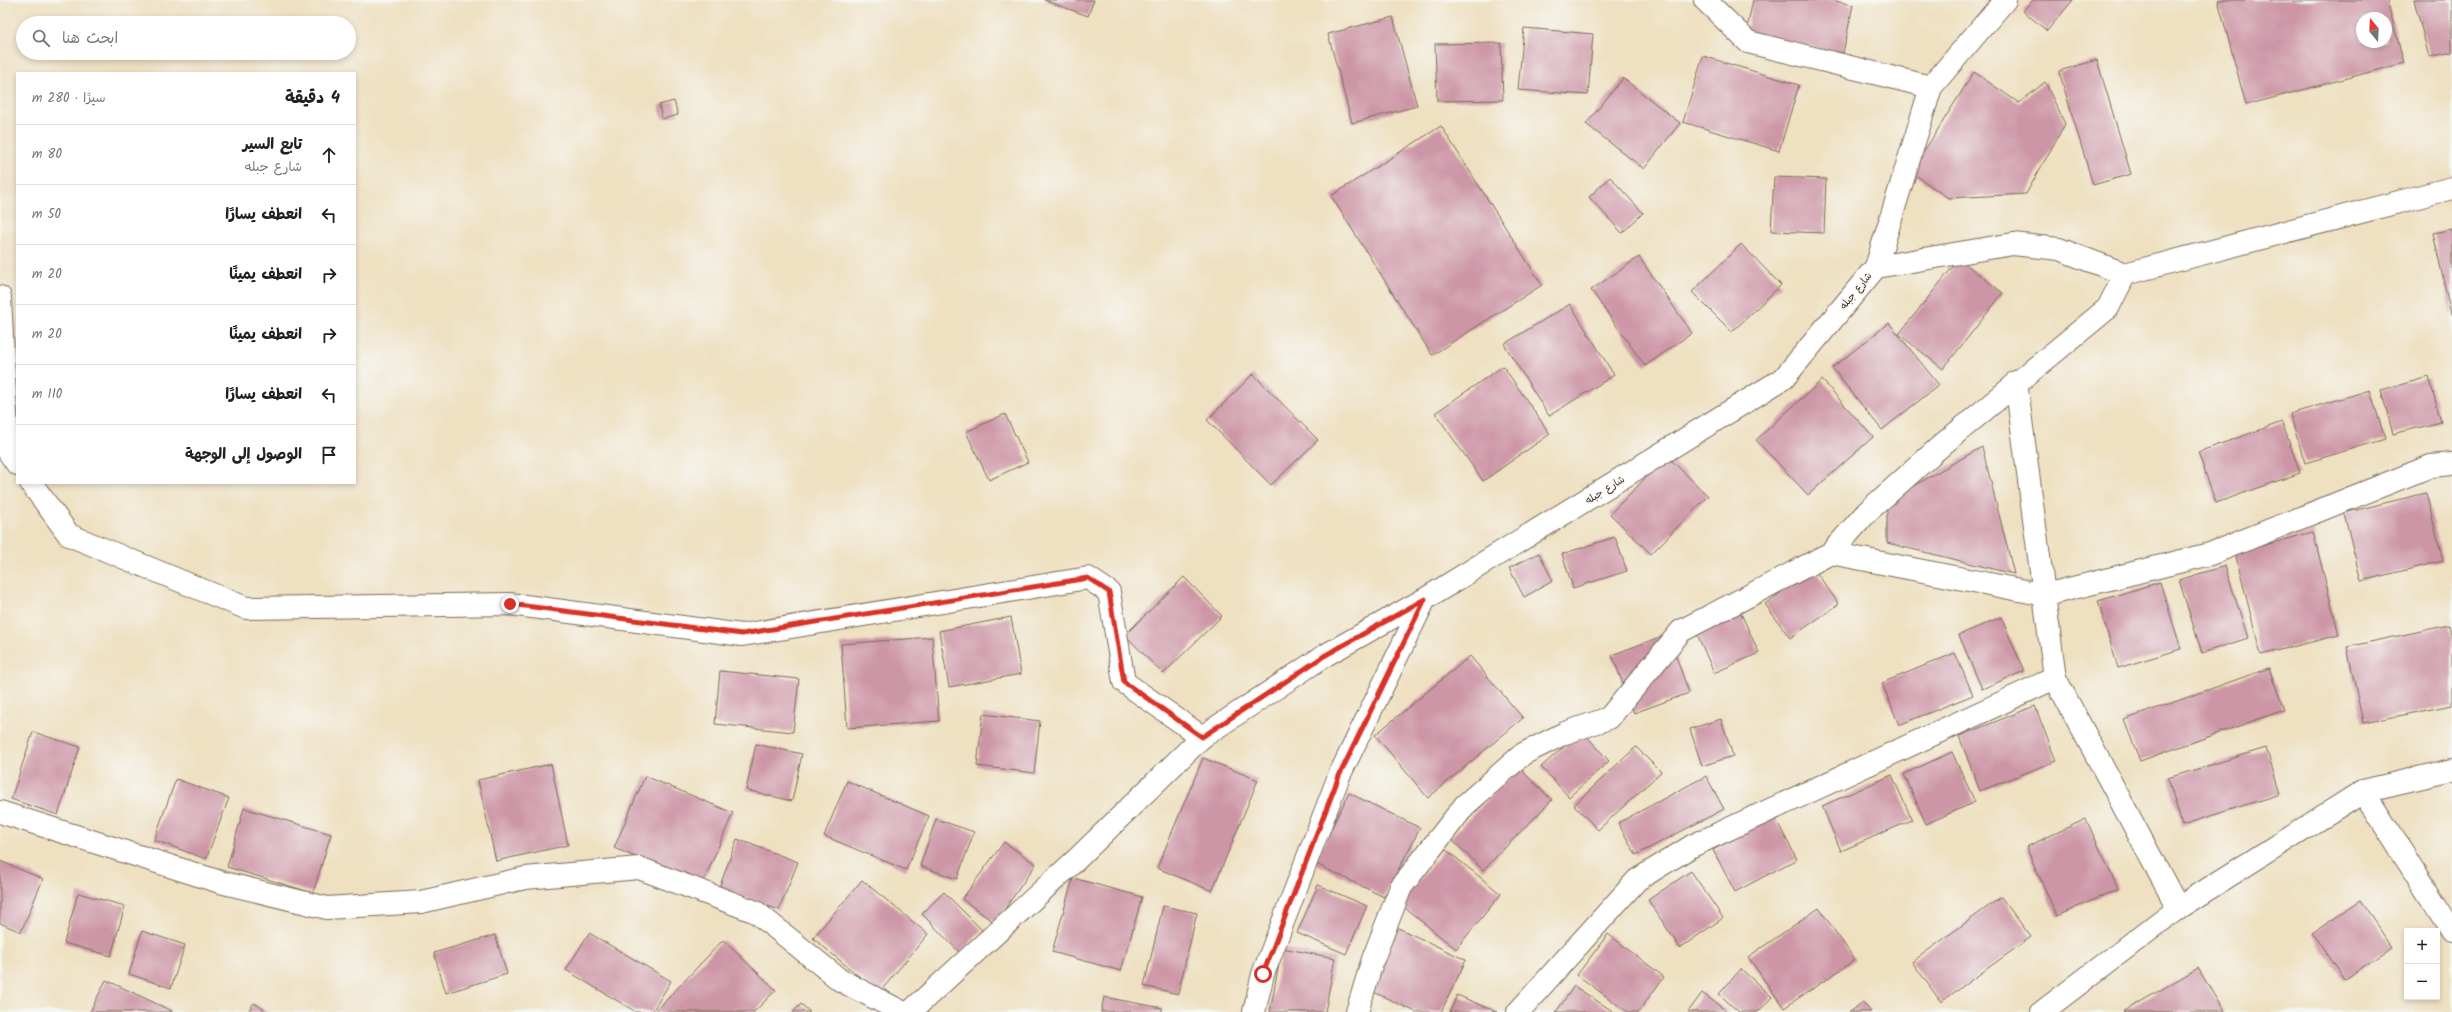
<!DOCTYPE html>
<html lang="ar">
<head>
<meta charset="utf-8">
<style>
  body { margin:0; font-family:Kalam,"Playpen Sans Arabic",sans-serif; background:#f2f2f2; color:#202124; direction:rtl }
  .controls { position:absolute; right:12px; bottom:12px; display:grid; overflow:hidden; border-radius:0px; box-shadow:0 2px 6px #0003 }
  .controls button { width:36px; height:36px; display:grid; place-items:center; padding:0; border:0; border-bottom:1px solid #e0e0e0; background:#fff; color:#202124; font:20px sans-serif }
  .compass { position:absolute; left:2356px; top:12px; width:36px; height:36px; border-radius:50%; background:#fff; box-shadow:0 2px 6px #0003; rotate:342deg }
  .stop { position:absolute; width:12px; height:12px; margin:-9px; border:3px solid #d93025; border-radius:50%; background:#fff }
  .stop.end { background:#d93025; border-color:#fff; box-shadow:0 1px 4px #0008 }
  .list { margin:0; padding:0; list-style:none }
  h2 { display:flex; justify-content:space-between; align-items:center; height:52px; margin:0; padding:0 16px; font-size:17px }
  h2 small { font-size:13px; font-weight:400; color:#757577 }
  .list li { display:grid; grid-template-columns:26px 1fr auto; gap:12px; align-items:center; box-sizing:border-box; height:60px; padding:0 16px; border-top:1px solid #e0e0e0 }
  .list b { display:block; font-size:15px; white-space:nowrap }
  .list p { margin:0; font-size:13px; white-space:nowrap; color:#757577 }
  .list em { font-size:13px; font-style:normal; color:#757577 }
  .icon { flex:none; width:22px; height:22px; fill:none; stroke:currentColor; stroke-width:2; stroke-linecap:round; stroke-linejoin:round }
  .map { position:relative; flex:none; width:2452px; height:1012px; overflow:hidden; direction:ltr }
  .search { position:absolute; background:#fff; box-shadow:0 2px 6px #0003; left:16px; top:16px; width:340px; height:44px; display:flex; align-items:center; gap:10px; box-sizing:border-box; padding:0 14px; border-radius:22px; color:#757577; font-size:15px }
  .panel { position:absolute; background:#fff; box-shadow:0 2px 6px #0003; left:16px; top:72px; width:340px; height:412px; border-radius:0px; direction:rtl }
  .map>svg:first-child { display:block }
</style>
</head>
<body>
<div class="map">
<svg width="2452" height="1012" viewBox="0 0 2452 1012">
  <rect width="100%" height="100%" fill="#f6f6f2"/>
  <filter id="ink" filterUnits="userSpaceOnUse"><feTurbulence type="fractalNoise" baseFrequency=".025" numOctaves="2"/><feDisplacementMap in="SourceGraphic" scale="8" xChannelSelector="R" yChannelSelector="G"/><feConvolveMatrix kernelMatrix="1 2 1 2 8 2 1 2 1" color-interpolation-filters="sRGB"/></filter>
  <filter id="wash" filterUnits="userSpaceOnUse"><feTurbulence type="fractalNoise" baseFrequency=".012" numOctaves="4" result="noise"/><feDisplacementMap in="SourceGraphic" scale="16" xChannelSelector="R" yChannelSelector="G"/><feGaussianBlur stdDeviation="0.9" result="paint"/><feColorMatrix in="noise" values="0 0 0 0 0 0 0 0 0 0 0 0 0 0 0 0 0 1.4 0 .05"/><feComposite in="paint" operator="in"/></filter>
  <g filter="url(#wash)">
    <rect width="100%" height="100%" fill="#eee0c0"/>
    <g id="blocks">
      <path fill="#cd96a7" fill-rule="evenodd" d="M1044 0H1094L1088 16Z
        M1753 0H1831L1853 5 1843 53 1746 33Z
        M2033 0H2073L2047 31 2023 11Z
        M2218 0H2387L2404 63 2246 105ZM2362 18H2386V42H2362Z
        M2414 0H2452V52L2429 57Z
        M1393 17 1417 106 1352 123 1328 34Z
        M1524 28 1593 34 1588 95 1518 90Z
        M1501 43 1503 100 1437 101 1435 44Z
        M1703 56 1799 85 1779 151 1683 122Z
        M2097 60 2131 174 2093 185 2059 71Z
        M1974 72 2019 103 2045 82 2065 124 2026 194 1948 198 1911 172Z
        M1623 78 1680 123 1644 169 1586 124Z
        M674 101 678 115 662 119 659 105Z
        M1441 126 1542 285 1432 355 1331 196Z
        M1610 177 1643 213 1622 233 1589 197Z
        M1774 177 1826 179 1824 233 1771 231Z
        M2452 229V314H2451L2433 233Z
        M1741 244 1781 285 1732 332 1692 292Z
        M1639 257 1692 333 1645 366 1591 290Z
        M1959 259 2003 293 1943 369 1899 334Z
        M1570 304 1614 375 1549 416 1504 344Z
        M1889 323 1939 385 1882 430 1832 368Z
        M1503 366 1550 434 1483 481 1435 413Z
        M1253 374 1318 440 1271 485 1207 420Z
        M2429 377 2441 422 2393 434 2381 390Z
        M1822 380 1873 437 1808 495 1756 440Z
        M2370 390 2385 439 2305 463 2290 414Z
        M1005 414 1028 462 989 480 966 432Z
        M2282 422 2300 473 2216 503 2198 452Z
        M1982 447 2014 574 1887 543V501Z
        M1667 456 1708 496 1651 554 1610 514Z
        M2426 493 2443 561 2361 581 2344 513Z
        M2313 532 2339 635 2261 655 2235 553Z
        M1615 537 1627 571 1573 588 1562 554Z
        M1539 553 1553 581 1524 597 1509 568Z
        M2225 566 2248 638 2202 653 2179 580Z
        M1814 569 1839 604 1790 638 1765 604Z
        M1184 577 1222 616 1163 674 1125 635Z
        M2160 582 2181 649 2118 668 2098 601Z
        M1735 600 1759 653 1714 673 1691 620Z
        M1011 617 1021 674 949 687 939 631Z
        M2001 617 2024 671 1982 689 1959 635Z
        M2449 625 2452 638V705L2363 723 2347 647Z
        M1668 634 1689 693 1634 713 1612 655Z
        M932 637 939 721 847 728 841 644Z
        M1955 653 1973 695 1899 725 1882 683Z
        M1470 656 1523 718 1428 798 1375 735Z
        M2269 668 2284 710 2140 761 2124 720Z
        M720 671 799 679 793 732 715 724Z
        M2035 706 2056 761 1980 791 1959 736Z
        M983 714 1040 721 1034 773 977 766Z
        M1721 719 1733 756 1702 766 1690 729Z
        M1582 731 1609 761 1569 797 1541 767Z
        M33 732 80 747 58 815 11 799Z
        M756 744 802 754 792 801 746 790Z
        M1636 747 1661 772 1598 830 1574 805Z
        M2266 748 2280 794 2182 825 2168 778Z
        M1952 752 1975 802 1926 824 1904 774Z
        M1203 758 1258 780 1212 891 1157 868Z
        M551 764 568 845 496 861 478 780Z
        M1519 768 1552 800 1483 870 1450 838Z
        M1892 775 1912 820 1841 851 1822 806Z
        M645 776 733 813 702 885 614 848Z
        M1706 776 1724 809 1636 855 1618 823Z
        M176 779 229 798 206 859 154 840Z
        M847 781 929 816 906 870 824 836Z
        M1349 793 1420 828 1384 897 1314 863Z
        M244 808 331 834 313 893 227 867Z
        M1774 816 1797 859 1735 892 1713 850Z
        M936 819 974 832 957 879 920 866Z
        M2086 819 2118 889 2057 916 2026 847Z
        M737 839 798 862 779 910 719 888Z
        M1004 842 1036 864 995 923 962 899Z
        M1445 849 1501 894 1456 949 1400 904Z
        M0 861 43 879 21 932 0 923Z
        M1691 871 1723 918 1680 948 1648 900Z
        M1073 878 1142 897 1121 971 1052 952Z
        M862 880 928 934 879 993 813 938Z
        M1318 885 1367 906 1346 954 1297 933Z
        M944 892 982 930 960 953 922 914Z
        M78 893 125 906 111 956 64 943Z
        M2001 897 2031 937 1941 1002 1912 962Z
        M2360 901 2392 947 2344 980 2312 933Z
        M1163 906 1197 913 1178 994 1144 986Z
        M1819 908 1855 960 1784 1008 1748 957Z
        M1394 926 1466 960 1441 1012H1416L1365 988Z
        M142 931 185 945 171 988 129 974Z
        M589 933 671 981 652 1012H636L566 970Z
        M1608 934 1664 977 1638 1012H1628L1577 975Z
        M495 935 507 974 446 993 434 953Z
        M723 940 776 990 754 1012H655Z
        M1282 948 1335 958 1325 1012H1270Z
        M2198 968 2224 1012H2123Z
        M1741 969 1772 997 1758 1012H1739L1719 994Z
        M106 980 172 1011V1012H90Z
        M1574 986 1614 1012H1556Z
        M1702 993 1728 1012H1688Z
        M1457 995 1497 1012H1450Z
        M1104 997 1162 1008V1012H1101Z
        M1863 1002 1871 1012H1849Z
        M254 1003 268 1012H248Z
        M801 1004 810 1012H793Z"/>
    </g>
  </g>
  <g filter="url(#ink)">
    <use href="#blocks" fill-opacity="0" stroke="#7a6a57" stroke-width="1"/>
    <g fill="none" stroke-linecap="round" stroke-linejoin="round">
      <defs>
        <path id="street" d="M1705 0 1748 42 1931 87
          M1876 267 2013 244 2059 249 2125 274 2452 188
          M0 297 8 451 17 464
          M2016 382 2055 678 2178 908
          M31 483 69 535 246 608 510 604 742 635 1088 578 1109 592 1124 682 1202 737
          M1831 553 2045 595 2210 554 2431 466 2452 464
          M2363 791 2452 931
          M1357 1012 1373 959 1401 887 1465 805 1523 754 1565 733 1609 718 1681 631 1831 553 1867 512 1943 444 2108 308 2125 274
          M1518 1012 1637 880 1692 846 2055 678
          M2042 1012 2178 908 2363 791 2452 770"/>
        <path id="secondary" d="M0 812 220 882 327 908 421 902 525 878 639 868 756 912 840 980 902 1012
          M910 1012 1078 858 1202 737 1324 656 1425 599
          M1254 1012 1263 974 1339 776 1425 599 1784 378 1876 267 1931 87 2005 0"/>
      </defs>
      <use href="#street" stroke="#7a6a57" stroke-width="24"/>
      <use href="#secondary" stroke="#7a6a57" stroke-width="24"/>
      <use href="#street" stroke="#fff" stroke-width="22"/>
      <use href="#secondary" stroke="#fff" stroke-width="22"/>
    </g>
  </g>
  <g fill="none" stroke-linecap="round" stroke-linejoin="round" filter="url(#ink)">
    <path stroke="#d93025" stroke-width="5" d="M510 604 742 634 1088 578 1109 592 1124 682 1202 737 1324 656 1425 599 1339 776 1263 974"/>
  </g>
  <g text-anchor="middle" dominant-baseline="central" stroke-width="3" stroke-linejoin="round" paint-order="stroke">
    <g font-size="10" fill="#3b2a1e" stroke="#f6f6f2">
      <text transform="translate(1856 291) rotate(-51)">شارع جبله</text>
      <text transform="translate(1605 490) rotate(-32)">شارع جبله</text>
    </g>
  </g>
</svg>
<div class="controls">
<button>+</button>
<button>−</button>
</div>
<svg class="compass" viewBox="-18 -18 36 36"><path d="M0-13l5 13h-10z" fill="#e53935"/><path d="M0 13l5-13h-10z" fill="#757577"/></svg>
<div class="stop" style="left:1263px;top:974px"></div>
<div class="stop end" style="left:510px;top:604px"></div>
<div class="search"><svg class="icon" aria-label="search" viewBox="0 0 24 24"><circle cx="10" cy="10" r="6"/><path d="M15 15l6 6"/></svg>ابحث هنا</div>
<section class="panel">
<h2>4 دقيقة<small>سيرًا · 280 m</small></h2>
<ul class="list">
<li><svg class="icon" aria-label="ahead" viewBox="0 0 24 24"><path d="M12 20V5M6 11l6-6 6 6"/></svg><div><b>تابع السير</b><p>شارع جبله</p></div><em>80 m</em></li>
<li><svg class="icon" aria-label="left" viewBox="0 0 24 24"><path d="M17 20v-9H6M10 6l-5 5 5 5"/></svg><div><b>انعطف يسارًا</b></div><em>50 m</em></li>
<li><svg class="icon" aria-label="right" viewBox="0 0 24 24"><path d="M7 20v-9h11M14 6l5 5-5 5"/></svg><div><b>انعطف يمينًا</b></div><em>20 m</em></li>
<li><svg class="icon" aria-label="right" viewBox="0 0 24 24"><path d="M7 20v-9h11M14 6l5 5-5 5"/></svg><div><b>انعطف يمينًا</b></div><em>20 m</em></li>
<li><svg class="icon" aria-label="left" viewBox="0 0 24 24"><path d="M17 20v-9H6M10 6l-5 5 5 5"/></svg><div><b>انعطف يسارًا</b></div><em>110 m</em></li>
<li><svg class="icon" aria-label="arrive" viewBox="0 0 24 24"><path d="M6 21V4h12l-3 4 3 4H6"/></svg><div><b>الوصول إلى الوجهة</b></div></li>
</ul>
</section>
</div>
</body>
</html>
